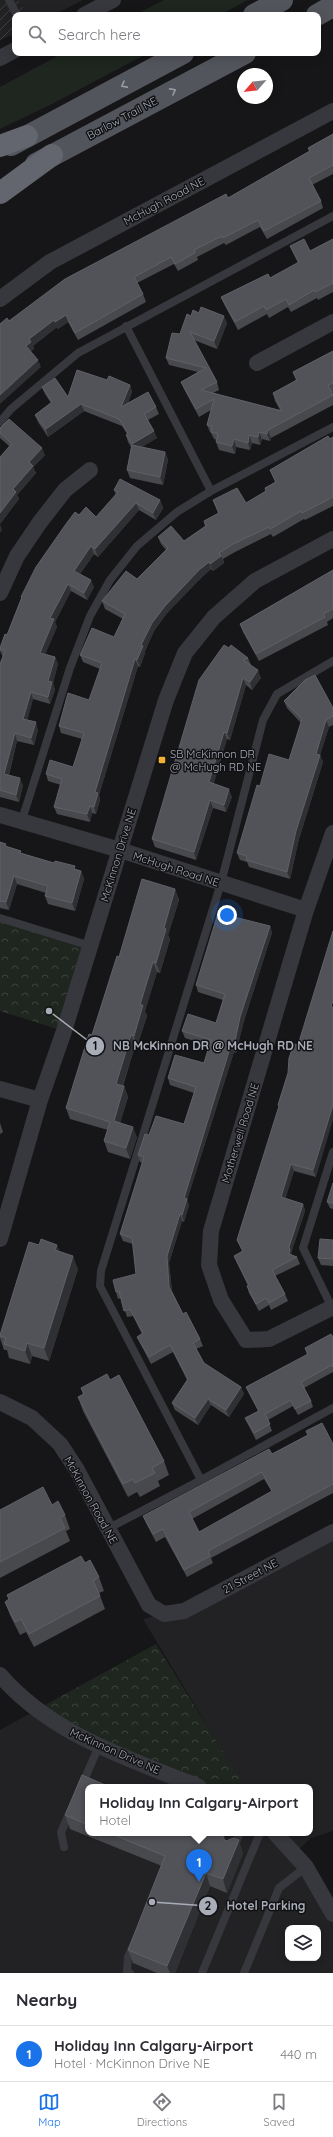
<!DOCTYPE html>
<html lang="en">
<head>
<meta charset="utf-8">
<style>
  body { margin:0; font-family:Quicksand,sans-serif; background:#f2f2f3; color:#2b2b33 }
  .controls { position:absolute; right:12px; bottom:12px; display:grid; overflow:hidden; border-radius:8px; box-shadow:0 2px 10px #0003 }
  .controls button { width:36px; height:36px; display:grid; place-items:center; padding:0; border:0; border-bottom:1px solid #e1e1e2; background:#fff; color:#2b2b33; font:20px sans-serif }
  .compass { position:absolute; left:237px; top:68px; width:36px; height:36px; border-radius:50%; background:#fff; box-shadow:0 2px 10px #0003; rotate:242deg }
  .you { position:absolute; left:227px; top:915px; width:14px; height:14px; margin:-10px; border:3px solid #fff; border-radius:50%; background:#1a73e8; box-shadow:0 0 0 6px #1a73e833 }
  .badge { display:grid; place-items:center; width:26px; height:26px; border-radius:50%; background:#1a73e8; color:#fff; font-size:13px; font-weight:700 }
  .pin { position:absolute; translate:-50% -33px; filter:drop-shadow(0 1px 2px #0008) }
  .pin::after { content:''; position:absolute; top:21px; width:14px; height:12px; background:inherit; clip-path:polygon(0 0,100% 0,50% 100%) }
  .popup { position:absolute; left:85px; top:1784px; width:228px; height:52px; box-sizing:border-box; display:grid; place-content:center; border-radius:8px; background:#fff; filter:drop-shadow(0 1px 3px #0005); font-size:13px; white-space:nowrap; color:#7c7c81 }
  .popup b { font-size:15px; color:#2b2b33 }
  .popup::after { content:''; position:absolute; left:50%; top:100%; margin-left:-8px; border:8px solid transparent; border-top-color:#fff }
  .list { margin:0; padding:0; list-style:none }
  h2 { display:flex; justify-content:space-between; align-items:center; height:52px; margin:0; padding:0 16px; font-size:17px }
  h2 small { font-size:13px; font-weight:400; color:#7c7c81 }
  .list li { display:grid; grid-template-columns:26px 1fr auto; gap:12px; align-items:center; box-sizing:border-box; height:56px; padding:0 16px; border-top:1px solid #e1e1e2 }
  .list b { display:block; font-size:15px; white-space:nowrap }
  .list p { margin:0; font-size:13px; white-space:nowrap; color:#7c7c81 }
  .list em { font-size:13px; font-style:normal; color:#7c7c81 }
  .icon { flex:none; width:22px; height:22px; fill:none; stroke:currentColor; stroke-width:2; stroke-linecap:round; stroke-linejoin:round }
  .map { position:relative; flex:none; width:333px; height:1973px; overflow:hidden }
  .search { position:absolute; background:#fff; box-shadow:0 2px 10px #0003; left:12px; right:12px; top:12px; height:44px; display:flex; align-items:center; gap:10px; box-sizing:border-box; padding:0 14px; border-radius:8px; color:#7c7c81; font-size:15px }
  .sheet { height:108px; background:#fff }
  nav { display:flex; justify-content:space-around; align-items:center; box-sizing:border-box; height:56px; border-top:1px solid #e1e1e2; background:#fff; font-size:11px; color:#7c7c81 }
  nav a { display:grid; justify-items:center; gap:2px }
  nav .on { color:#1a73e8 }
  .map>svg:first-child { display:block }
</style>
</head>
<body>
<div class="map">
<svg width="333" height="1973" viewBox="0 0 333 1973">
  <defs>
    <pattern id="industrial-furrows" width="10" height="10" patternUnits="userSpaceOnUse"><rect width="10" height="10" fill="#222225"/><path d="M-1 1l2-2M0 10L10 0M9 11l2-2" fill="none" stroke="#3f3f43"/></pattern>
    <pattern id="forest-crowns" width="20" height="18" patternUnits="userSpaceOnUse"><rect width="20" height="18" fill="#1e261f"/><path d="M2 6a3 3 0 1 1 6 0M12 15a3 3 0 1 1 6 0" fill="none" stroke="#3c433d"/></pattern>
  </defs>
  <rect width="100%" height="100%" fill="#161618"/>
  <path fill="#222225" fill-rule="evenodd" d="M19 0H83L54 15H27Z
    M333 1532V1831L311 1838 295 1853 333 1914V1973H0V1730L36 1710 199 1787H88V1833H310V1787H244L143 1619 164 1614ZM288 1928H318V1958H288Z"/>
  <path fill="url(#industrial-furrows)" d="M0 0H19L27 15H15V34L0 40Z"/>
  <path fill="#1e261f" d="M164 0H248L220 15H135Z
    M63 53H148L52 104 0 129V87Z"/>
  <path fill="url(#forest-crowns)" d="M0 918 91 946 64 1031 0 1011Z
    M156 1644 242 1782 244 1787H199L36 1710Z"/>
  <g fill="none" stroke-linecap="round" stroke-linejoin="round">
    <path stroke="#37383d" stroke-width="8" d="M9 0 17 15
      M126 326 211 491
      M0 422 11 409 78 353 333 216
      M21 823 70 668 90 616 110 580 137 546 177 512 211 491 333 427
      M0 918 91 946
      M333 1310 303 1248 333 1152
      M201 1480 100 1286 101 1271 221 883 263 720 277 694 333 661
      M107 1529 201 1480 333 1408
      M81 1787 99 1746
      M64 1847 61 1832 71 1810
      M233 1849 240 1833
      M130 1973 127 1971 128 1957 134 1944
      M202 1973 260 1833
      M244 1973 279 1888 306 1867"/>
    <path stroke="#37383d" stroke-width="16" d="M84 15 113 0
      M0 58 15 50
      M0 299 50 262 333 111
      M257 363 333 322
      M0 593 17 556 40 522 65 490 90 470
      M0 815 120 850 306 910
      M333 833 306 910 211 1231 209 1265 221 1300 246 1340 269 1339 333 1307
      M0 1089 40 1100
      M0 1239 40 1100 64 1031 166 700 185 653 214 617 255 581 333 539
      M0 1402 32 1418 60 1444 77 1470 149 1605 164 1614 184 1611 333 1532
      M0 1675C52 1735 128 1758 199 1787
      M275 1833 306 1867 333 1914"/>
    <path stroke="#53555c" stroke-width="22" d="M254 15 282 0
      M317 15 333 6
      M11 145 183 53
      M36 164 245 53"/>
    <path stroke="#63666e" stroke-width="22" d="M0 146 27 136
      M0 193 52 155"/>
  </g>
  <path fill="#47494d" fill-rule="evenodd" d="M333 134V174L312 185 321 201 323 208 267 239 260 227 226 245 224 243 197 257 198 260 178 271 174 264 137 283 143 294 146 302 78 340 68 322 58 329 57 327 33 346 34 349 31 351 41 367 9 321 228 198 309 151 308 148Z
    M333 239V292L318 300 317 298 291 312 288 307 269 318 267 314 238 330 224 304 221 297 270 278 298 263 293 253 290 246 310 251Z
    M191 316 227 323 217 349 194 340 217 382 219 390 213 393 280 410 275 401 273 393 296 380 293 372 333 351V392L332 393 333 394V405L271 438 270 441 262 439 260 445 252 443 250 450 236 447 235 454 219 450 216 442 217 440 214 439 211 433 210 432 207 425 211 410 199 417 184 389 181 382 198 372 169 365 166 358Z
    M107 380 130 385 132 392 128 403 156 407 159 414 148 420 157 438 141 447 165 452 168 460 163 485 130 478 127 470 131 447 128 442 126 435 127 434 122 426 84 411 48 437 38 422 35 415 51 403 45 394 42 387 68 397Z
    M0 428 45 455 33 467 36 473 17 495 19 499 0 524V457L9 446 0 438Z
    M333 437V506L305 520 304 519 273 537 271 534 235 552 223 559 224 563 213 571 211 569 202 577 167 613 154 631 145 651V653L140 667 138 666 99 795 100 800 96 814 92 813 90 822 57 814 54 807 61 785 48 781 46 774 73 767 82 739 61 733 59 726 89 700 100 669 83 662 80 655 114 637 123 619 105 609 102 601 137 579 166 550 161 544 158 537 184 541 205 526 204 521 218 513 213 500 246 503 266 491 265 488 275 482 270 470Z
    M114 490 160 500 163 508 156 520 139 510 98 557 94 554 80 574 94 587 87 600 71 591 55 622 57 627 45 654 55 657 58 664 53 683 55 690 50 704 33 699 27 720 38 730 34 745 17 741 9 775 23 785 19 802 0 797V664L3 657 0 651V648L7 635 21 599V597L79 515 96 517 116 495Z
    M333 570V618L327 622 328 625 259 661 243 632 240 624Z
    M229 648 248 658 251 665 261 678 252 690 246 685 230 740 227 739 213 784 232 797 226 812 213 808 196 860 155 847 152 839Z
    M284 701 333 708V725L329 727 320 755 323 762 299 839 290 879 249 867 247 862 240 860 237 853 260 786 289 760 301 723 287 708Z
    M0 842 6 846 21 851V853L81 871 84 879 75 911 48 904 45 896 46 893 17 884 9 910 0 908Z
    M175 889 179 900 168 935 170 939 160 973 157 972 145 1011 147 1016 137 1046H135L123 1086H124L128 1097 120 1123 137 1137 130 1159 108 1152 104 1141 108 1130 70 1119 66 1108 119 957Z
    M270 926 272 933 243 1024 236 1053 234 1052 187 1200 189 1205 184 1222 182 1221 169 1263 172 1291 183 1314 200 1339 203 1346 196 1349 204 1363 241 1387 244 1394 229 1417 211 1405 198 1425 175 1410 172 1403 187 1380 173 1352 151 1364 140 1343 137 1337 142 1334 133 1316 127 1317 121 1298 118 1299 116 1292 136 1274 133 1244 123 1241 120 1234 143 1163 140 1162 138 1155 149 1135 184 1124 194 1093 170 1085 168 1078 204 1063 210 1046 185 1038 182 1031 216 1023 223 1000 198 992 196 985Z
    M288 1073 316 1177 294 1171 285 1198 303 1204 305 1211 291 1253 292 1255 297 1257 300 1264 275 1276 285 1294 288 1301 271 1310 269 1305 259 1311 249 1293 247 1286H248L237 1263 234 1256 242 1251 237 1240 279 1108 278 1105Z
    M0 1123 3 1132 0 1134Z
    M333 1183V1209L330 1208 327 1202Z
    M333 1240V1266L321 1265 318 1258Z
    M60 1252 78 1269 49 1361 32 1356 30 1364 9 1358 7 1350H4L0 1338V1335Z
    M333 1337V1372L304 1388 311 1401 313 1407 298 1415 293 1406 268 1420 272 1431 256 1440 245 1418 258 1411 246 1387 307 1355 305 1348Z
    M110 1380 164 1461 169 1475 158 1481 160 1486 140 1497 137 1492 128 1497 83 1411 78 1397 83 1394 81 1388Z
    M306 1431 333 1444V1493L211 1558 213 1563 187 1577 165 1537 156 1542 146 1523 143 1516 272 1454 308 1435ZM264 1479 272 1492 199 1532 192 1519Z
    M52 1505 65 1515 70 1529 66 1531 70 1541 0 1578V1510Z
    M85 1563 99 1577 104 1591 99 1593 105 1609 34 1647 26 1632 20 1635 10 1615 5 1602 9 1600 7 1595Z
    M88 1787V1833H222L225 1840 243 1853 227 1893 210 1886 175 1973H157L133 1963 128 1950 162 1866 70 1829 65 1815Z"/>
  <path fill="#2f3033" d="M66 315 68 322 58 329 55 322Z
    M224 316 227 323 217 349 214 341Z
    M54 320 57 327 33 346 34 349 29 353 26 346 29 339Z
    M38 360 41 367 0 404V395Z
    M130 385 132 392 124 414 121 407Z
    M81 404 84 411 48 437 46 429Z
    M268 430 271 438 270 441 267 434Z
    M154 431 157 438 134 452 132 444Z
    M259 432 262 439 260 445 258 437Z
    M249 435 252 443 250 450 248 443Z
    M234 439 236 447 235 454 232 446Z
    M42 448 45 455 33 467 36 473 17 495 19 499 0 524V513L13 489 29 462Z
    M165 452 168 460 163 485 160 477Z
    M160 500 163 508 156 520 153 513Z
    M136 503 139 510 98 557 95 549Z
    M0 524 2 530 0 533Z
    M91 546 94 554 77 578 74 571Z
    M221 556 224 563 213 571 210 564Z
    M209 562 211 569 202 577 167 613 154 631 145 651V653L140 667 137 660 141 645 152 623 165 606 199 570Z
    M91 580 94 587 87 600 84 593Z
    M68 584 71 591 55 622 57 627 43 660 40 653 50 618Z
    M55 657 58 664 53 683 55 690 50 704 48 697V681Z
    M135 659 138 666 99 795 100 800 96 814 94 807 95 792Z
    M258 670 261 678 252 690 250 682Z
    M243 678 246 685 230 740 227 733Z
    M31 692 33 699 26 726 23 719Z
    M326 720 329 727 320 755 323 762 299 839 290 879 287 872 296 831 316 754Z
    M36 722 38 730 34 745 31 738Z
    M224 732 227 739 212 790 209 782Z
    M15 733 17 741 7 781 4 774Z
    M20 778 23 785 19 802 16 795Z
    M229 789 232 797 226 812 224 805Z
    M210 800 213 808 196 860 194 852Z
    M90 806 92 813 90 822 87 814Z
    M81 871 84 879 75 911 72 903Z
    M14 876 17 884 9 910 6 902Z
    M175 889 179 900 168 935 170 939 160 973 156 963 164 928Z
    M270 926 272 933 243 1024 236 1053 234 1046 240 1017Z
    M153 962 157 972 145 1011 147 1016 137 1046 134 1036 140 1005Z
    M131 1035 135 1046 120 1094 116 1084Z
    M231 1045 234 1052 187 1200 189 1205 184 1222 182 1215 184 1198Z
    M124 1086 128 1097 118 1131 114 1121Z
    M333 1105V1120L316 1177 313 1170Z
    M133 1127 137 1137 130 1159 126 1148Z
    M291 1164 294 1171 284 1204 281 1197Z
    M303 1204 305 1211 291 1253 293 1257 289 1254V1247Z
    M180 1214 182 1221 169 1263 172 1293 169 1287 167 1256Z
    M57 1245 62 1258 55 1250Z
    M73 1256 78 1269 49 1361 44 1348Z
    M27 1343 32 1356 30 1364 25 1351Z
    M241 1387 244 1394 229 1417 226 1410Z
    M208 1399 211 1405 198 1425 195 1418Z
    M239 1840 243 1853 227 1893 223 1879Z
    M206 1873 210 1886 175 1973H170L167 1966Z"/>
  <path fill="#525359" stroke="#5f6168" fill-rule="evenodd" d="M333 134V165L309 178 321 201 264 231 258 220 223 238 222 236 194 250 195 253 175 264 171 257 134 277 143 294 75 333 66 315 55 322 54 320 29 339 31 342 26 346 38 360 0 395V324L7 318 9 321 65 279 226 194 228 198 310 151 308 148Z
    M304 239 310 251 333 239V280H332L333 283 315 292 314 290 289 305 286 299 266 310 264 306 235 322 221 297 268 274 270 278 299 262 290 246Z
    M201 307 224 316 214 341 190 332 217 382 201 390 282 411 273 393 297 380 293 372 333 351V383L328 385 333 395 268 430 267 434 259 432 258 437 249 435 248 443 234 439 232 446 216 442 218 434 211 432 212 426 207 425 214 399 196 409 181 382 206 368 166 358 172 333 180 334 187 314 191 316 193 310 199 313Z
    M77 370 107 380 109 376 130 385 121 407 148 392 156 407 144 414 154 431 132 444 126 435 128 433 119 419 81 404 46 429 35 415 52 402 42 387 55 378 68 397Z
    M9 419 42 448 29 462 33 466 13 489 16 492 0 513V457L12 444 0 433V428Z
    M328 436 330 439 333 437V497L302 513 301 511 270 529 269 527 233 544 219 553 221 556 210 564 209 562 199 570 165 606 152 623 141 645 143 646 137 660 135 659 95 792 98 793 94 807 90 806 87 814 54 807 62 779 46 774 50 760 73 767 84 733 59 726 68 693 89 700 102 663 80 655 92 628 114 637 125 614 102 601 126 571 137 579 168 548 158 537 171 526 184 541 206 526 204 521 219 513 213 500 237 488 246 503 266 491 265 488 276 482 270 470Z
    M132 445 165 452 160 477 127 470Z
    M120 479 160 500 153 513 136 503 95 549 91 546 74 571 91 580 84 593 68 584 50 618 54 619 40 653 55 657 48 681 52 682 48 697 31 692 23 719 36 722 31 738 15 733 4 774 20 778 16 795 0 790V664L5 651 0 649V648L5 634 7 635 22 597H21L36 567 66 524 75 512 79 515 86 507 96 517 118 492 114 490Z
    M333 570V609L323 614 325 617 256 654 240 624Z
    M224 645 229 648 231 645 248 658 243 660 258 670 250 682 243 678 227 733 224 732 209 782 229 789 224 805 210 800 194 852 152 839 199 680Z
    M315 675 333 708V716L326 720 316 754 320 755 296 831 287 872 246 860 247 856 237 853 257 785 260 786 269 754 289 760 302 719 284 701 305 680Z
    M0 842 6 844 5 846 21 851 20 853 54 863 55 861 75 866 74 869 81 871 72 903 45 896 48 886 14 876 6 902 0 901Z
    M142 879 175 889 164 928 166 929 156 963 153 962 140 1005H143L134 1036 131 1035 116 1084 124 1086 114 1121 133 1127 126 1148 104 1141 110 1122 66 1108 89 1034 92 1035 117 956 119 957Z
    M218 913 270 926 240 1017 234 1046 231 1045 184 1198 187 1199 182 1215 180 1214 167 1256 169 1287 183 1314 186 1312 200 1339 193 1343 204 1363 241 1387 226 1410 208 1399 195 1418 172 1403 188 1379 170 1345 149 1357 137 1337 143 1333 130 1309 124 1311 119 1291 116 1292 113 1280 136 1274 132 1238 120 1234 144 1157 138 1155 145 1134 149 1135 156 1116 184 1124 196 1087 168 1078 175 1055 204 1063 211 1040 182 1031 188 1014 216 1023 225 994 196 985Z
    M333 931V1001L331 1007H333V1105L313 1170 291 1164 281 1197 303 1204 289 1247 290 1250 289 1254 297 1257 272 1270 285 1294 269 1303 266 1298 256 1304 247 1286 249 1285 234 1256 243 1251 237 1240 279 1106 278 1105 288 1073 289 1058 294 1044 298 1045Z
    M333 1183V1203L327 1202Z
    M41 1239 57 1245 55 1250 73 1256 44 1348 27 1343 25 1351 4 1344 6 1338 0 1336V1335L29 1242 39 1245Z
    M320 1239 333 1240V1259L318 1258Z
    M331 1334 333 1337V1367L332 1365 301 1382 311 1401 295 1409 291 1400 265 1414 270 1424 254 1433 245 1418 259 1411 246 1387 308 1354 305 1348Z
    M107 1374 110 1380 119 1375 164 1461 152 1468 155 1473 135 1483 133 1479 123 1484 78 1397 84 1394 81 1388Z
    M322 1423 333 1444V1484L208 1551 210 1556 184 1570 163 1529 153 1534 143 1516 269 1449 272 1454 308 1435 306 1431ZM262 1472 272 1491 199 1532 189 1512Z
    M43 1487 52 1505 58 1501 65 1515 60 1518 65 1528 0 1562V1510Z
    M81 1556 85 1563 90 1560 99 1577 93 1581 100 1596 29 1634 21 1619 15 1622 5 1602 9 1599 7 1595Z
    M82 1775 110 1787H88V1825L65 1815Z
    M109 1833H223L224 1839 226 1841 233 1838 239 1840 223 1879 206 1873 167 1966 128 1950 165 1856Z"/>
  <defs><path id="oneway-chevron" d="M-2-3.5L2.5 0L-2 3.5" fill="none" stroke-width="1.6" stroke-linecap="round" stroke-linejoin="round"/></defs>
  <g stroke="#979ba6">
    <use href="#oneway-chevron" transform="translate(124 85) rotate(152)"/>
    <use href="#oneway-chevron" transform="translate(173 91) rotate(-28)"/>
  </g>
  <rect fill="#f2b134" stroke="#111113" stroke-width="1.5" x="158" y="756" width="8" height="8" rx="2"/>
  <g text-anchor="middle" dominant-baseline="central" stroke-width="3" stroke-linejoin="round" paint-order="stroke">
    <g font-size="11" fill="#a8adb8" stroke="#111113">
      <text transform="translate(122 118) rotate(-28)">Barlow Trail NE</text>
      <text transform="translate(164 201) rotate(-28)">McHugh Road NE</text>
      <text transform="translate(118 855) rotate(-73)">McKinnon Drive NE</text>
      <text transform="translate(176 869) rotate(18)">McHugh Road NE</text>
      <text transform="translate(240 1133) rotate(-73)">Motherwell Road NE</text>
      <text transform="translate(91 1500) rotate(61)">McKinnon Road NE</text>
      <text transform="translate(250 1576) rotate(-28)">21 Street NE</text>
      <text transform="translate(115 1751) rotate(24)">McKinnon Drive NE</text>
    </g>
    <g font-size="11" fill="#a8adb8" stroke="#111113" text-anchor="start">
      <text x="170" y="754">SB McKinnon DR<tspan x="170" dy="13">@ McHugh RD NE</tspan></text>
    </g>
  </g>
  <path fill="none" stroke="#a8adb8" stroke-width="1.5" d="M49 1011L95 1046M152 1902L208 1906"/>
  <g fill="#a8adb8" stroke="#111113" stroke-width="1.5">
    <circle cx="49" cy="1011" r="4"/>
    <circle cx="152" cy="1902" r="4"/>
    <circle cx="95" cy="1046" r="10"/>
    <circle cx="208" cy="1906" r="10"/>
  </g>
  <g font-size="12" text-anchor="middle" font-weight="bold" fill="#111">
    <text x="95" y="1050">1</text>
    <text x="208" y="1910">2</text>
  </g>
  <g font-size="12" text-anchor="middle" font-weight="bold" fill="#a8adb8" stroke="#111113" stroke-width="3" stroke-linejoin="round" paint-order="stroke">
    <text x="213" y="1050">NB McKinnon DR @ McHugh RD NE</text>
    <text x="266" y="1910">Hotel Parking</text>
  </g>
</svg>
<div class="controls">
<button><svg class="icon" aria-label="layers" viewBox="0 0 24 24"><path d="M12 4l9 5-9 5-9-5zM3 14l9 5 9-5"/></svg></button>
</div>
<svg class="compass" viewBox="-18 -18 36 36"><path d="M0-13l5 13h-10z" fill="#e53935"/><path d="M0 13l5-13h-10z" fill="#7c7c81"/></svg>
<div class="you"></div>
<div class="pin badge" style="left:199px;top:1882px">1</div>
<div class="popup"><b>Holiday Inn Calgary-Airport</b>Hotel</div>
<div class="search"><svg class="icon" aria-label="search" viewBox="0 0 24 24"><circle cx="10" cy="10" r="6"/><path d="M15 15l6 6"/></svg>Search here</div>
</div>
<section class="sheet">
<h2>Nearby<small></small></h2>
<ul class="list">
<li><span class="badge">1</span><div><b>Holiday Inn Calgary-Airport</b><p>Hotel · McKinnon Drive NE</p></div><em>440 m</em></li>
</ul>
</section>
<nav>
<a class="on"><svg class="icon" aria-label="map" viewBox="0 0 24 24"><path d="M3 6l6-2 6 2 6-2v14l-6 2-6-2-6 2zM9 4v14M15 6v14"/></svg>Map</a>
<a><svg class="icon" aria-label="directions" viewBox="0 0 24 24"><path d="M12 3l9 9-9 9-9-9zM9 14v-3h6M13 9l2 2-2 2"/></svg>Directions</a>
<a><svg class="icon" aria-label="saved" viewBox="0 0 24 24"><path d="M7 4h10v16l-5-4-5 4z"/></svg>Saved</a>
</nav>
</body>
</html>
